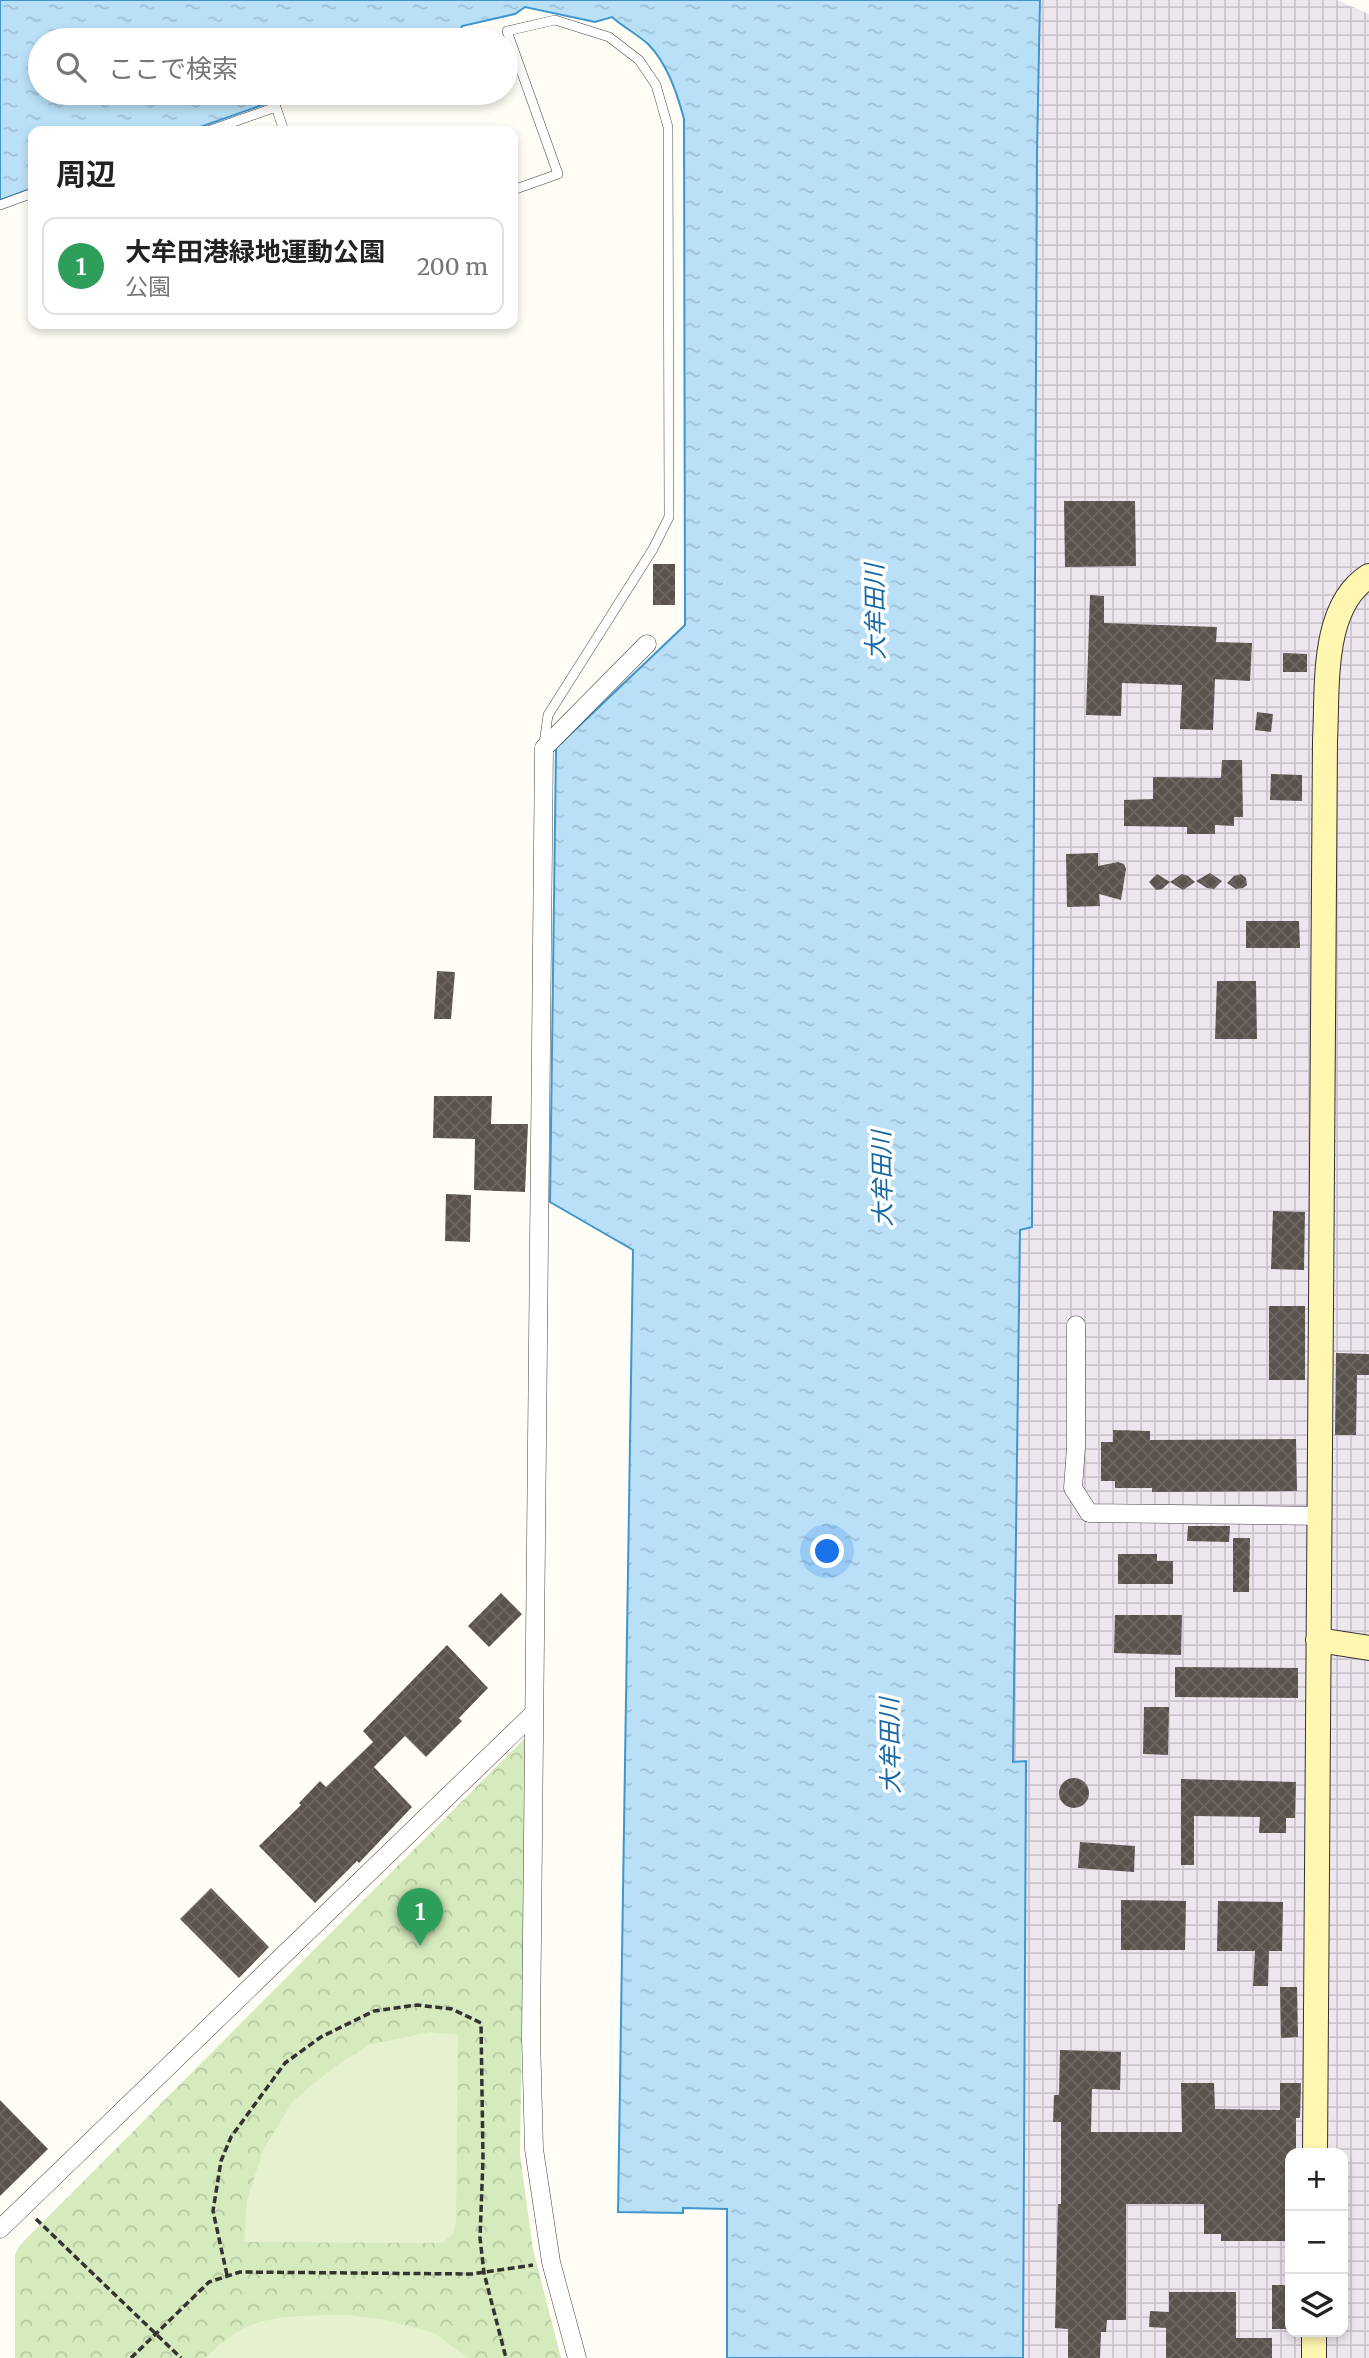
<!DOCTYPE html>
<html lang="ja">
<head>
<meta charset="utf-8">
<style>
  body { margin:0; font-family:Merriweather,"Noto Sans JP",serif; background:#f2f2f2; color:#222 }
  .controls { position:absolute; right:21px; bottom:21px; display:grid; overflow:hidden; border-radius:14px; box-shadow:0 4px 10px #0003 }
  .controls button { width:63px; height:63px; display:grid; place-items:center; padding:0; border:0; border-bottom:2px solid #e0e0e0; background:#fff; color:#222; font:35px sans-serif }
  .you { position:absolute; left:828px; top:1552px; width:24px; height:24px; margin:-18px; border:5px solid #fff; border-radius:50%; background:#1a73e8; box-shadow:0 0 0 10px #1a73e833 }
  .badge { display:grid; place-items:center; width:46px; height:46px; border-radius:50%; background:#1a73e8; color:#fff; font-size:23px; font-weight:700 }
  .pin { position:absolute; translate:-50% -58px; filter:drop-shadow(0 2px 4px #0008) }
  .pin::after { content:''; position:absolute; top:37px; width:24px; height:21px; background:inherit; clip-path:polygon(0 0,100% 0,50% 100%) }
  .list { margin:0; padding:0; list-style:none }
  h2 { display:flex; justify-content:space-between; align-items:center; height:91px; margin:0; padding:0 28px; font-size:30px }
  h2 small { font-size:23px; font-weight:400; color:#767676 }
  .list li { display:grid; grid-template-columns:46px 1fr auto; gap:21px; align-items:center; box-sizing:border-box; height:98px; margin:0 14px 14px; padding:0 14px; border:2px solid #e0e0e0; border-radius:14px }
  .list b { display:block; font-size:26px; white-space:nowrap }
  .list p { margin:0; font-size:23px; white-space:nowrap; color:#767676 }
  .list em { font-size:23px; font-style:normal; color:#767676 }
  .icon { flex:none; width:38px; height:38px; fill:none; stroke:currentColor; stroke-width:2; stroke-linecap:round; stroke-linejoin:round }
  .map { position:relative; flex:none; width:1369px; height:2358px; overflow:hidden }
  .search { position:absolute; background:#fff; box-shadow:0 4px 10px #0003; left:28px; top:28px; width:490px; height:77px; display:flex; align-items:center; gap:18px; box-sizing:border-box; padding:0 24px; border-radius:38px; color:#767676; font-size:26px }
  .panel { position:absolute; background:#fff; box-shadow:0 4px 10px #0003; left:28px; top:126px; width:490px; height:203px; border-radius:14px }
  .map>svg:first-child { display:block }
</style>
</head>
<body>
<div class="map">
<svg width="1369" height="2358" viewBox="0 0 1369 2358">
  <defs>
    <pattern id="industrial-grid" width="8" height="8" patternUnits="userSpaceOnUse" patternTransform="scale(1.75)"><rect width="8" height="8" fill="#eee6ef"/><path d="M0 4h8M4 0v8" fill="none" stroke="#cbc4cc"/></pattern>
    <pattern id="park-crowns" width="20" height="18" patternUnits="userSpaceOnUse" patternTransform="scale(1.75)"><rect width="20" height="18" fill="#d5ebbd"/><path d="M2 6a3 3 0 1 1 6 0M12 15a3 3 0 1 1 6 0" fill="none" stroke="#b6c8a1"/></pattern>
    <pattern id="water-ripples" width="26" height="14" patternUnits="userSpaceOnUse" patternTransform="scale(1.75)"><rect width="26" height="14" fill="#b9e0f7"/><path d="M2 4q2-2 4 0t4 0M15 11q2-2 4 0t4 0" fill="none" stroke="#9ebfd3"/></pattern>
    <pattern id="building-cross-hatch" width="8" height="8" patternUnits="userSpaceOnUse" patternTransform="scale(1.75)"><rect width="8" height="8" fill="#5a524d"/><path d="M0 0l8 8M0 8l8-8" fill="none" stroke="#6d6662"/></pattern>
  </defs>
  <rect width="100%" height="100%" fill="#fffdf5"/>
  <path fill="url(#industrial-grid)" fill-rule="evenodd" d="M1040 0H1337L1369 14V2358H1023L1026 1761 1013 1763 1020 1229 1032 1226 1037 152ZM1290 2153H1343V2332H1290Z"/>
  <path fill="url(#park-crowns)" d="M526 1737 520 2155 533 2249 561 2358H15V2254L20 2245Z"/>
  <path fill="#e6f2cf" d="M430 2032 458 2035 456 2221 453 2234 442 2243 244 2242 247 2201 263 2150 293 2101 333 2068 368 2045Z
    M346 2315 387 2320 434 2333 468 2358H205C218 2346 234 2331 251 2325 280 2314 315 2316 346 2315Z"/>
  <path fill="url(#water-ripples)" stroke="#3f96cf" stroke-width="2" d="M0 0H1040L1037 152 1032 1227 1020 1230 1013 1762 1026 1761 1023 2358H727V2209L683 2208V2213L618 2212 633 1250 550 1202 556 748 685 625 684 119C677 93 667 63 648 44 637 34 623 27 612 17L595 22 525 7 515 14 462 26 459 34 441 40H40V93H296L189 131H33V188L0 200Z"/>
  <path fill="url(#building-cross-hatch)" d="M1064 501H1135L1136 566 1065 567Z
    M653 564H675V605H653Z
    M1090 595 1104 596V623L1217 627 1216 642 1252 643 1250 681 1215 679 1213 730 1180 729 1182 685 1122 683 1121 716 1086 715Z
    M1283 653 1307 654V672H1283Z
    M1257 712 1273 714 1271 732 1255 730Z
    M1222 760H1242L1243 817H1234V826L1215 825V834H1187V827L1124 826V800L1153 799V777L1221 778Z
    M1271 774 1302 775V801L1270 800Z
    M1098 853V866L1118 862 1124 864 1126 869 1121 900 1099 894 1100 906 1067 907 1066 854Z
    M1210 873 1222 881 1214 889 1207 888 1196 881Z
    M1157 874 1170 882 1162 889 1156 890 1149 882Z
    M1182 874 1188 876 1195 882 1183 890 1170 882Z
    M1241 874 1246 878 1247 885 1243 888 1236 889 1227 883 1234 876Z
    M1246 921H1299L1300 948H1246Z
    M437 971 455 972 451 1019H434Z
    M1217 981H1256L1257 1039H1215Z
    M434 1096H492L491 1124H528L525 1192 474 1190 475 1139 433 1138Z
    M446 1194 471 1195 470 1242 445 1241Z
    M1273 1211 1305 1212 1304 1270 1271 1269Z
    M1269 1306H1305V1380H1269Z
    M1336 1353 1369 1354V1375H1357L1356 1435H1335Z
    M1113 1430 1150 1431V1440L1296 1439 1297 1491 1152 1492V1488H1115V1481H1101V1442H1113Z
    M1188 1526H1230L1229 1542 1187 1541Z
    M1233 1538H1250L1249 1592H1233Z
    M1118 1554H1157V1561H1173V1584H1118Z
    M501 1593 522 1614 489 1647 468 1626Z
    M1115 1615H1182L1181 1655 1114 1653Z
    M447 1645 488 1688 459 1718 462 1721 426 1757 405 1736 374 1767 412 1807 359 1863 357 1861 315 1903 259 1846 301 1805 299 1803 320 1781 326 1787 373 1742 363 1731Z
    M1175 1667 1298 1668V1698L1175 1697Z
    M1144 1707H1169L1168 1755 1143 1754Z
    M1059 1793a15 15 0 1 1 30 0a15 15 0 1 1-30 0Z
    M1181 1779 1296 1782 1295 1818H1286V1833H1259L1260 1817 1194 1816V1865H1181Z
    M1080 1842 1135 1846 1134 1872 1078 1868Z
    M211 1888 269 1947 239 1978 180 1919Z
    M1121 1900 1186 1901 1185 1950H1121Z
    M1218 1901 1283 1902 1282 1951H1269L1268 1986H1253L1255 1951H1217Z
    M1280 1987H1297L1298 2037 1281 2038Z
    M1060 2050 1121 2052 1120 2090 1092 2089 1091 2132H1182L1181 2083H1214L1215 2109 1280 2110V2083H1301L1300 2118H1296V2153H1290V2241H1221V2234H1204V2204H1126V2320H1107L1106 2332H1101L1100 2358H1068V2329L1055 2328 1058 2204H1061V2122H1053L1054 2095H1059Z
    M0 2100 48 2149 0 2196Z
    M1272 2285H1290V2329H1272Z
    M1169 2292H1236V2338H1272V2358H1166V2328L1149 2327 1150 2311 1169 2312Z"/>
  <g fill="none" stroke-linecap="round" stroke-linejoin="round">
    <defs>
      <path id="lane" d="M208 131 276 107 284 131
        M513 190 558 174 507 31 555 20 609 37 639 60 656 85 668 127 669 517 653 549 548 715 544 744
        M0 205 33 193"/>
      <path id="street" d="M1076 1325V1447L1073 1488 1089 1513 1321 1516
        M0 2229 533 1714
        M577 2358 551 2262 534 2149 531 2037 544 748 647 644"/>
      <path id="secondary" d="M1318 1640 1369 1648
        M1315 2153 1325 740C1328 689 1320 607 1369 576
        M1314 2358V2332"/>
    </defs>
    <use href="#lane" stroke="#444" stroke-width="10"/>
    <use href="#street" stroke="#444" stroke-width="19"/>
    <use href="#secondary" stroke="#333" stroke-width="26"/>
    <path stroke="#333" stroke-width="3.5" stroke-dasharray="7 3.5" stroke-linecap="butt" d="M36 2219 181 2358
      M227 2275 213 2211 221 2161 231 2137 285 2063 321 2037 374 2011 417 2005 452 2009 481 2023 483 2159 480 2238 484 2273 506 2358
      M131 2358 209 2282 240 2272 472 2274 533 2265"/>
    <use href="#lane" stroke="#fff" stroke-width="9"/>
    <use href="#street" stroke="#fff" stroke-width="18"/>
    <use href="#secondary" stroke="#fff6b0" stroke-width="24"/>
  </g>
  <g text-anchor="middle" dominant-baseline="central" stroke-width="7" stroke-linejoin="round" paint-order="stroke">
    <g font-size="24" font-style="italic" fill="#1768a6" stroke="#fff">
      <text transform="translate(875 612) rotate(-91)">大牟田川</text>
      <text transform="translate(882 1179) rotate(-91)">大牟田川</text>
      <text transform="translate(890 1746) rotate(-91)">大牟田川</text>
    </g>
  </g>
</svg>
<div class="controls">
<button>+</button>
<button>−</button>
<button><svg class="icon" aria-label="layers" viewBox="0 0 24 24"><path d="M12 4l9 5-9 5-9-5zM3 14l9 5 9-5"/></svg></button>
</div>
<div class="you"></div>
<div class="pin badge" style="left:420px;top:1946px;background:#2e9e5b">1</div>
<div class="search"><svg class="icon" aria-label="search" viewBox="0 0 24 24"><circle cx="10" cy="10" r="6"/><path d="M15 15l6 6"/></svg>ここで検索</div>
<section class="panel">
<h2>周辺<small></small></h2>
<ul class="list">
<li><span class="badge" style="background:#2e9e5b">1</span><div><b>大牟田港緑地運動公園</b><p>公園</p></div><em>200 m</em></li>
</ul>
</section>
</div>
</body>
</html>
